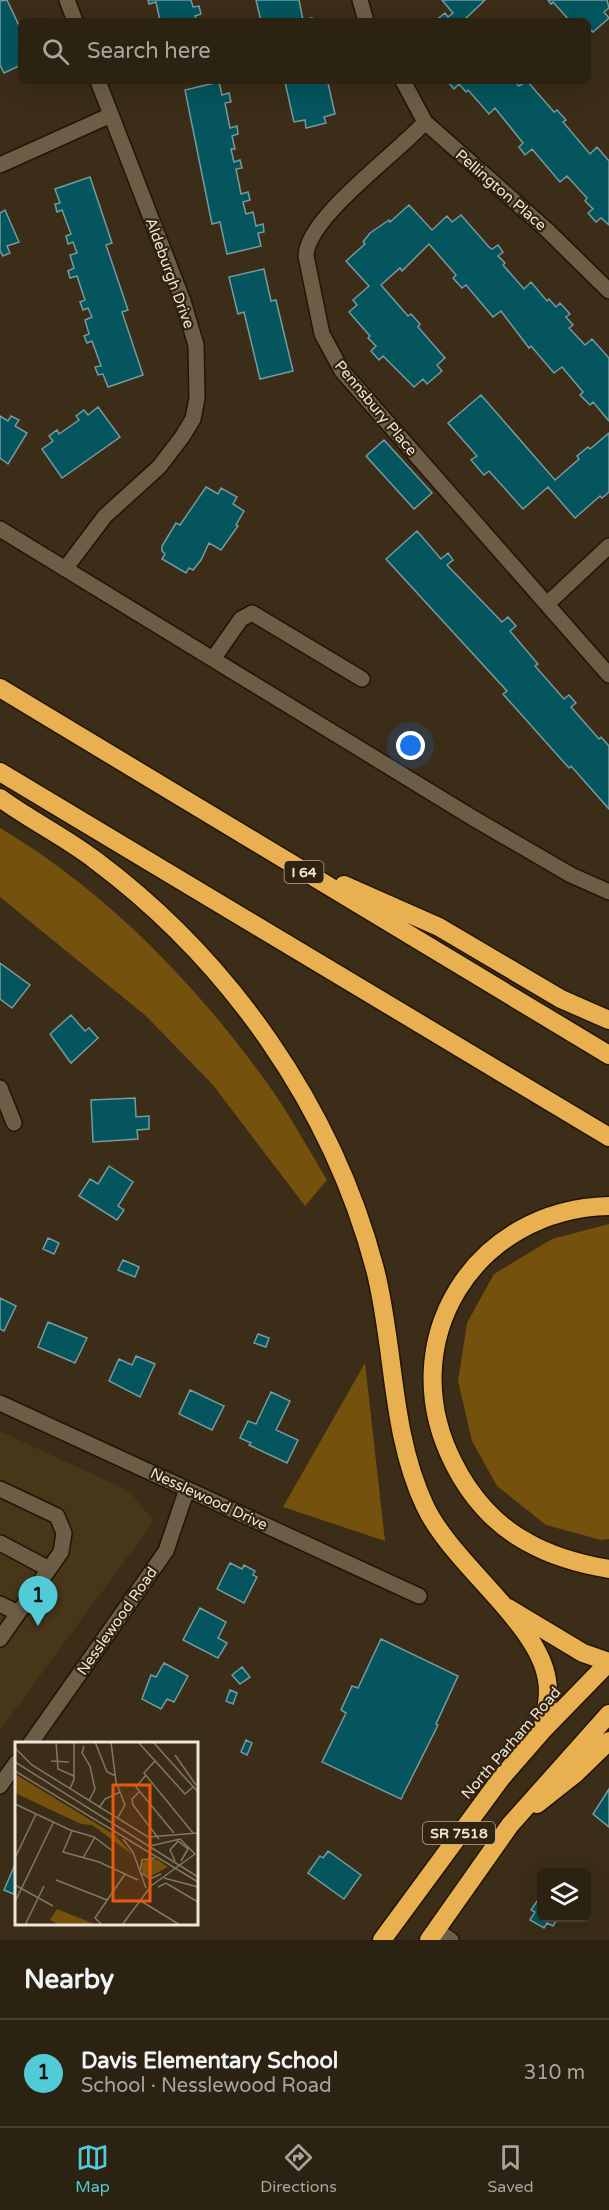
<!DOCTYPE html>
<html lang="en">
<head>
<meta charset="utf-8">
<style>
  body { margin:0; font-family:"Varela Round",sans-serif; background:#342a1a; color:#f1f3f6 }
  .controls { position:absolute; right:18px; bottom:18px; display:grid; overflow:hidden; border-radius:9px; box-shadow:0 6px 24px #0002 }
  .controls button { width:54px; height:54px; display:grid; place-items:center; padding:0; border:0; border-bottom:2px solid #483f31; background:#2c2211; color:#f1f3f6; font:30px sans-serif }
  .you { position:absolute; left:411px; top:746px; width:21px; height:21px; margin:-15px; border:4px solid #fff; border-radius:50%; background:#1a73e8; box-shadow:0 0 0 9px #1a73e833 }
  .badge { display:grid; place-items:center; width:39px; height:39px; border-radius:50%; background:#52cbd9; color:#111; font-size:20px; font-weight:700 }
  .pin { position:absolute; translate:-50% -50px; filter:drop-shadow(0 2px 3px #0008) }
  .pin::after { content:''; position:absolute; top:32px; width:21px; height:18px; background:inherit; clip-path:polygon(0 0,100% 0,50% 100%) }
  .list { margin:0; padding:0; list-style:none }
  h2 { display:flex; justify-content:space-between; align-items:center; height:78px; margin:0; padding:0 24px; font-size:26px }
  h2 small { font-size:20px; font-weight:400; color:#a6a49f }
  .list li { display:grid; grid-template-columns:39px 1fr auto; gap:18px; align-items:center; box-sizing:border-box; height:108px; padding:0 24px; border-top:2px solid #483f31 }
  .list b { display:block; font-size:22px; white-space:nowrap }
  .list p { margin:0; font-size:20px; white-space:nowrap; color:#a6a49f }
  .list em { font-size:20px; font-style:normal; color:#a6a49f }
  .icon { flex:none; width:33px; height:33px; fill:none; stroke:currentColor; stroke-width:2; stroke-linecap:round; stroke-linejoin:round }
  .map { position:relative; flex:none; width:609px; height:1940px; overflow:hidden }
  .search { position:absolute; background:#2c2211; box-shadow:0 6px 24px #0002; left:18px; right:18px; top:18px; height:66px; display:flex; align-items:center; gap:15px; box-sizing:border-box; padding:0 21px; border-radius:9px; color:#a6a49f; font-size:22px }
  .sheet { height:186px; background:#2c2211 }
  nav { display:flex; justify-content:space-around; align-items:center; box-sizing:border-box; height:84px; border-top:2px solid #483f31; background:#2c2211; font-size:16px; color:#a6a49f }
  nav a { display:grid; justify-items:center; gap:3px }
  nav .on { color:#52cbd9 }
  .map>svg:first-child { display:block }
</style>
</head>
<body>
<div class="map">
<svg width="609" height="1940" viewBox="0 0 609 1940">
  <rect width="100%" height="100%" fill="#3b2d17"/>
  <path fill="#483619" d="M0 1431 129 1491 154 1521 0 1730Z"/>
  <path fill="#74510d" d="M0 828C109 893 199 987 272 1090 292 1119 309 1150 327 1180L305 1206 213 1085 146 1016 0 897Z
    M609 1224V1539L601 1540 546 1525 497 1486 472 1441 458 1381 467 1323 494 1274 552 1239Z
    M365 1363 385 1541 283 1507Z"/>
  <path fill="#04555d" stroke="#769a9e" stroke-width="1.5" d="M7 0 21 30V65L4 73 0 65V1Z
    M148 0H191L193 7 199 6 201 14 195 16 197 21H160L156 2 149 4Z
    M256 0H299L303 20 312 18 313 21H261Z
    M442 0H485L463 21H435L445 13 448 17 453 13Z
    M548 0H607L609 8 604 12 609 18 593 32 588 28V21H570L553 2 551 4Z
    M280 81H331L328 83 335 114 324 117 326 123 306 128 305 120 294 122 285 82 281 83Z
    M447 81H514L519 86 527 81 554 112 557 110 566 120 563 122 590 154 597 147 609 161V225L601 218 596 222 588 213 593 209 585 201 587 198 567 176 560 182 532 149 525 155 519 147 523 143 495 108 489 114 468 90 466 92 459 84 454 89Z
    M219 82 222 95 229 93 231 102 225 103 230 128 237 126 238 134 232 136 235 149H231L234 162 240 160 242 168 236 169 241 194 248 192 250 200 243 202 246 214 253 212 256 226 263 224 264 232 258 233 261 246 227 254 220 222 212 224 185 90Z
    M90 177 112 243 106 245 128 310 122 312 143 375 108 387 103 374 98 375 95 367 101 366 92 341 87 343 84 336 89 334 85 320 92 317 88 308 83 310 80 302 85 300 77 276 70 278 68 271 74 268 70 255 77 253 73 242 68 244 66 236 71 234 62 210 57 212 55 204 60 203 55 189Z
    M409 205 432 230 447 216 452 222 461 215 489 247 492 249 498 245 503 252 498 256 505 263 503 265 524 289 531 282 547 301 549 299 556 307 560 303 570 314 566 317 573 325 569 328 585 345 592 339 609 358V421L593 402 590 405 580 395 583 392 562 367 554 373 531 346 529 348 501 311 493 317 466 285 462 288 453 278 456 275 429 244 402 271 400 268 381 285 408 316 411 314 420 324 418 327 445 358 437 365 442 371 427 384 423 379 414 387 383 356 379 360 371 351 376 346 368 338 370 336 349 312 357 305 353 300 369 286 346 261 365 244 363 242 370 233 389 220 390 222Z
    M5 210 19 242 7 246 10 253 3 256 0 251V213Z
    M264 269 271 301 276 300 293 371 260 379 244 312 238 314 229 277Z
    M481 395 555 480 579 459 577 456 588 447 590 449 609 433V492L602 498 600 496 575 518 548 487 523 509 489 471 484 475 471 460 477 456 448 423Z
    M98 407 120 437 62 478 42 449 53 441 49 436 57 430 59 434 79 420 76 416 84 410 88 415Z
    M0 416 8 421 11 416 19 420 15 426 27 433 8 464 0 458Z
    M384 440 432 493 414 509 366 456Z
    M206 487 218 494 221 488 237 497 233 504 244 511 236 525 238 526 221 550 209 543 201 560 193 570 189 568 186 573 162 559 165 554 162 551V546L176 523 180 525Z
    M417 531 441 559 448 553 453 560 447 565 502 622 508 617 516 626 510 631 538 664 535 666 564 699 569 695 576 703 571 707 599 739 601 737 609 746V809L571 766 569 768 503 694 507 691 386 559Z
    M0 963 30 985 12 1008 0 999Z
    M71 1015 85 1031 89 1028 98 1038 71 1063 50 1034Z
    M135 1098 136 1117 149 1116V1129L137 1130 138 1139 93 1142 91 1100Z
    M109 1166 133 1182 118 1206 124 1210 117 1220 79 1196 90 1179 98 1184Z
    M48 1238 59 1243 54 1254 43 1249Z
    M123 1260 139 1267 135 1277 118 1270Z
    M0 1298 16 1306 4 1331 0 1329Z
    M48 1322 87 1338 75 1363 38 1347Z
    M258 1334 269 1338 266 1347 254 1343Z
    M136 1356 155 1364 140 1397 109 1381 119 1359 132 1365Z
    M190 1390 224 1406 212 1430 179 1414Z
    M271 1392 290 1401 276 1430 298 1440 287 1463 249 1445 251 1443 240 1438 248 1421 256 1424Z
    M230 1563 242 1569 244 1565 255 1571 253 1575 257 1577 244 1603 217 1589Z
    M200 1608 226 1622 218 1638 227 1643 218 1658 183 1640Z
    M381 1639 458 1676 436 1724 438 1725 401 1799 322 1762 346 1713 341 1710 352 1686 358 1688Z
    M164 1663 188 1676 174 1702 167 1699 161 1709 142 1699 151 1675 156 1677Z
    M242 1667 250 1677 240 1684 232 1675Z
    M230 1690 237 1693 233 1704 226 1701Z
    M246 1740 252 1743 247 1755 241 1752Z
    M609 1789V1827L593 1814Z
    M328 1851 361 1875 344 1899 308 1873 320 1856 323 1858Z
    M16 1862V1895L4 1890Z
    M542 1894V1918H558L553 1926 547 1923 544 1928 530 1920 535 1912 531 1910Z"/>
  <g fill="none" stroke-linecap="round" stroke-linejoin="round">
    <defs>
      <path id="minor" d="M67 0 75 21
        M360 0 366 21
        M403 81 425 122 547 230 609 291
        M425 122C397 154 307 217 306 256L322 334 342 371 609 675
        M0 165 111 115
        M0 529 473 818 571 875 609 892
        M65 569 105 516 159 467 182 437 193 419 197 398 196 345 183 301 98 81
        M547 604 609 546
        M213 659 241 619 252 613 362 679
        M0 1088 14 1123
        M0 1403 419 1596
        M0 1489 57 1516 64 1533 61 1552 0 1639
        M0 1543 49 1569
        M0 1604 18 1613
        M30 1744 166 1551 187 1489
        M0 1786 16 1763
        M436 1930 451 1940"/>
      <path id="highway" d="M0 688 609 1055
        M0 772 609 1137
        M0 798C30 820 65 837 95 860 229 960 332 1106 375 1269 395 1347 390 1432 425 1506 452 1564 539 1623 547 1680 550 1697 545 1714 542 1731
        M344 885 439 927 561 999 609 1020
        M609 1206C474 1209 391 1342 454 1464 470 1496 495 1525 527 1542 553 1557 580 1564 609 1569
        M508 1608 583 1653 609 1662
        M537 1804 575 1774 609 1741
        M382 1940 502 1777 542 1731 609 1662
        M429 1940 510 1825 609 1714"/>
    </defs>
    <use href="#minor" stroke="#221502" stroke-width="18"/>
    <use href="#highway" stroke="#221502" stroke-width="21"/>
    <use href="#minor" stroke="#6c5d46" stroke-width="15"/>
    <use href="#highway" stroke="#e8b051" stroke-width="18"/>
  </g>
  <g text-anchor="middle" dominant-baseline="central" stroke-width="4.5" stroke-linejoin="round" paint-order="stroke">
    <g fill="#31230d" stroke="#b5ac9b" stroke-width="1.5">
      <rect x="284.5" y="861" width="39" height="22" rx="4.5"/>
      <rect x="423" y="1822" width="72" height="22" rx="4.5"/>
    </g>
    <g font-size="14" font-weight="bold" fill="#eee6d8">
      <text x="304" y="872">I 64</text>
      <text x="459" y="1833">SR 7518</text>
    </g>
    <g font-size="15" fill="#eee6d8" stroke="#31230d">
      <text transform="translate(501 190) rotate(41)">Pellington Place</text>
      <text transform="translate(170 273) rotate(70)">Aldeburgh Drive</text>
      <text transform="translate(376 408) rotate(50)">Pennsbury Place</text>
      <text transform="translate(209 1499) rotate(25)">Nesslewood Drive</text>
      <text transform="translate(117 1621) rotate(-55)">Nesslewood Road</text>
      <text transform="translate(511 1743) rotate(-49)">North Parham Road</text>
    </g>
  </g>
  <g transform="translate(15 1742)">
    <rect width="183" height="183" fill="#3b2d17"/>
    <path d="M0 32 100 93 118 113 77 83 66 82 0 51ZM135 116 143 118 153 125 134 135 128 132 126 122ZM42 167 77 181 81 183H44L35 178Z" fill="#74510d"/>
    <path fill="none" stroke="#837764" stroke-width="1.5" d="M41 0 43 27 59 34M80 0 92 30 101 34M96 0 101 40 110 63 102 77M123 0 170 52 178 45M138 0 183 50M69 4 67 11 75 24 80 47 74 59M0 6 17 23 133 95 183 91M160 13 181 43M36 19 54 20M140 19 129 31 178 91M0 20 183 135M0 29 183 140M131 33 121 45 159 91M55 47 59 37V0M124 50 117 57 118 63 144 97M0 62 55 88 79 95 99 110M84 66 90 57 105 50M57 89 48 110 84 120 123 138M108 97 118 110 131 146M0 116 21 72M68 116 80 95M140 116 127 118 125 130 135 137 146 132M160 119 155 108 163 99 173 107 166 119M149 136 183 145M41 138 92 158M0 143 38 164M143 145 151 141 183 160M126 159 165 183M0 160 38 81M10 183 29 144M87 183 80 176 110 132M107 183 136 144 180 112 165 97 135 104"/>
    <path fill="#e8590c" fill-opacity="0.15" stroke="#e8590c" stroke-width="3" d="M98 43H135V159H98Z"/>
    <rect width="183" height="183" fill="none" stroke="#eee6d8" stroke-width="3"/>
  </g>
</svg>
<div class="controls">
<button><svg class="icon" aria-label="layers" viewBox="0 0 24 24"><path d="M12 4l9 5-9 5-9-5zM3 14l9 5 9-5"/></svg></button>
</div>
<div class="you"></div>
<div class="pin badge" style="left:38px;top:1626px">1</div>
<div class="search"><svg class="icon" aria-label="search" viewBox="0 0 24 24"><circle cx="10" cy="10" r="6"/><path d="M15 15l6 6"/></svg>Search here</div>
</div>
<section class="sheet">
<h2>Nearby<small></small></h2>
<ul class="list">
<li><span class="badge">1</span><div><b>Davis Elementary School</b><p>School · Nesslewood Road</p></div><em>310 m</em></li>
</ul>
</section>
<nav>
<a class="on"><svg class="icon" aria-label="map" viewBox="0 0 24 24"><path d="M3 6l6-2 6 2 6-2v14l-6 2-6-2-6 2zM9 4v14M15 6v14"/></svg>Map</a>
<a><svg class="icon" aria-label="directions" viewBox="0 0 24 24"><path d="M12 3l9 9-9 9-9-9zM9 14v-3h6M13 9l2 2-2 2"/></svg>Directions</a>
<a><svg class="icon" aria-label="saved" viewBox="0 0 24 24"><path d="M7 4h10v16l-5-4-5 4z"/></svg>Saved</a>
</nav>
</body>
</html>
